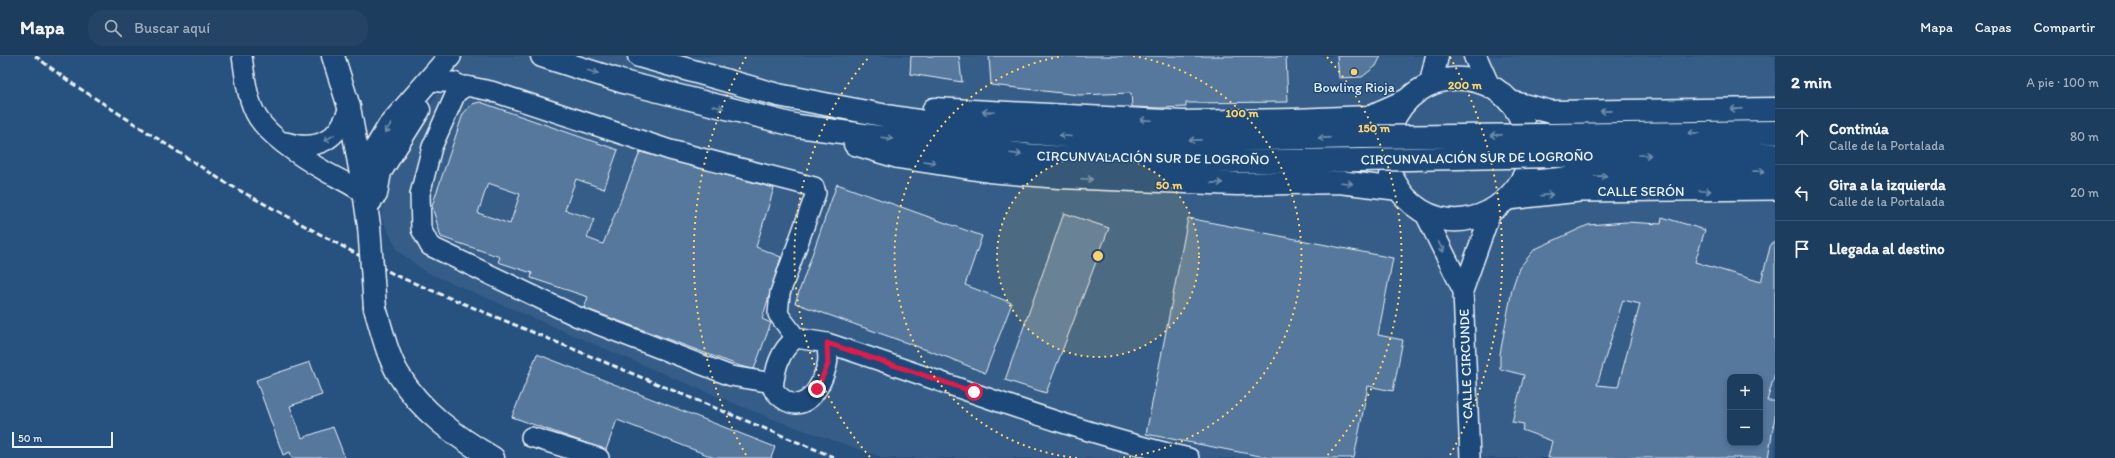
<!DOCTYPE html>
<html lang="es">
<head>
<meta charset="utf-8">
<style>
  body { margin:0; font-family:Itim,sans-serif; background:#254465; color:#f1f3f6 }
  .controls { position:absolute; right:12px; bottom:12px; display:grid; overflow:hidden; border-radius:8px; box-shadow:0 2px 6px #0003 }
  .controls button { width:36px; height:36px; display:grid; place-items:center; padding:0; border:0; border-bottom:1px solid #3b5674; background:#1d3d5f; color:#f1f3f6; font:20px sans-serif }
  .scale { position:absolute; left:12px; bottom:10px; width:101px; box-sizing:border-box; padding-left:4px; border:2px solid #e8f1f8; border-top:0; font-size:11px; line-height:14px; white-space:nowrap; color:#e8f1f8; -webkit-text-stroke:3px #1f4a7a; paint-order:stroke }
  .stop { position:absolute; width:12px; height:12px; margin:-9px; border:3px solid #e11d48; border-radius:50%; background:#fff }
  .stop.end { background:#e11d48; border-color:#fff; box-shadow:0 1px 4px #0008 }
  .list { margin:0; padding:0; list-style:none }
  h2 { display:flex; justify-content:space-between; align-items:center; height:52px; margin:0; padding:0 16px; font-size:17px }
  h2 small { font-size:13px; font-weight:400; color:#a0aebd }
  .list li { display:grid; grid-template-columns:26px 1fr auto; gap:12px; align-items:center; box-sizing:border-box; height:56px; padding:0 16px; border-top:1px solid #3b5674 }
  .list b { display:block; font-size:15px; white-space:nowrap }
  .list p { margin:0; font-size:13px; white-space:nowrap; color:#a0aebd }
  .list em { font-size:13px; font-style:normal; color:#a0aebd }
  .icon { flex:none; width:22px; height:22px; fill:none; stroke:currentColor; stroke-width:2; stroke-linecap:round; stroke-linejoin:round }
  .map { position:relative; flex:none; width:1775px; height:402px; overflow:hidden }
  header { display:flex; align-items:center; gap:24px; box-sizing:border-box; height:56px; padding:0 20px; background:#1d3d5f; border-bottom:1px solid #3b5674 }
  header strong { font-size:19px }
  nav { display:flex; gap:22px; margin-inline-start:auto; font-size:14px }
  .search { width:280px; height:36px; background:#254465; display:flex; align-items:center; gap:10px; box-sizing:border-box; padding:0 14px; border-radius:16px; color:#a0aebd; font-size:15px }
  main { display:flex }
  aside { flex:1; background:#1d3d5f }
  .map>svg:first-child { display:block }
</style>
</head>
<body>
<header>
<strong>Mapa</strong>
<div class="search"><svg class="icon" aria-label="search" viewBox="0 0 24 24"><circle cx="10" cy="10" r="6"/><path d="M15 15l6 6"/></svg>Buscar aquí</div>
<nav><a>Mapa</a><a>Capas</a><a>Compartir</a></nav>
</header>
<main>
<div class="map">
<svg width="1775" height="402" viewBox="0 0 1775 402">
  <rect width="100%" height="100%" fill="#27517f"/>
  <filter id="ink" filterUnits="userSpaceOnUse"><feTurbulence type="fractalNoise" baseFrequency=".025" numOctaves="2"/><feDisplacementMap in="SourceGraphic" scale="8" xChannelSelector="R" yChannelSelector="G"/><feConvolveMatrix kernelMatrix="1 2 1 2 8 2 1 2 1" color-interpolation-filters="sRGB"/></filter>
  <g filter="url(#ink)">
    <path fill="#355d88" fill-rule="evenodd" d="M460 0H1775V402H884L775 364 685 327 426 216 398 195 381 161 389 124 425 58ZM1730 321H1760V387H1730Z"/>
    <path fill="#57789d" stroke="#e8f1f8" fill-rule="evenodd" d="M911 0H959L962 26 910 18Z
      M989 0H1286L1288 46 1186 47V51L1161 52 1132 51 1131 37 1079 39 991 29Z
      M1337 0H1381L1376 10 1362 21 1339 22Z
      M480 46 618 94 604 133 576 123 565 154 594 163 587 182 603 188 640 96 774 132 756 191 781 201 762 263 771 267 754 313 740 310 584 252 588 241 531 222 532 217 498 206 500 201 441 181 432 150 463 58 472 48ZM488 127 520 138 510 168 478 157Z
      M837 128 982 180 965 229 1012 247 985 317 949 302 795 247Z
      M1064 157 1109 172 1046 337 1005 324Z
      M1662 161 1705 174 1695 206 1761 226 1771 187H1775V317L1767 345H1775V360L1768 402H1548L1552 385 1522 374 1524 368 1512 366 1524 319 1500 313V298L1512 233 1519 212 1535 193 1588 169 1626 166 1661 168ZM1623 244 1640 248 1618 331 1597 329ZM1730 321H1760V387H1730Z
      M1188 162 1393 202 1378 279 1403 284 1393 335 1368 330 1354 402H1270L1146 378Z
      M537 298 775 391 771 402H715L617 364 606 394 512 361Z
      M310 306 322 339 290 350 302 382 333 371 345 402H292L290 396 283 399 256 324Z"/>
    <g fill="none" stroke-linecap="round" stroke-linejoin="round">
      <defs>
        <path id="minor" d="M242 0C245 20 247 45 258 62 272 83 307 105 328 117 343 125 361 133 372 146
          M439 26H454L463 31
          M286 86C319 96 339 83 349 51
          M1508 144 1579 136 1775 134
          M1424 156 1463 235
          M827 287C827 294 829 303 827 309 819 338 799 366 773 333 775 313 779 295 796 282L827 287C947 326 1066 374 1189 402
          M773 327 731 320 578 261 430 190 421 173 420 138 432 91 456 37 466 30 491 35 670 94 814 131 816 137 780 237 778 258 796 282
          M531 381 599 402
          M1470 402 1463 235 1491 156"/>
        <path id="major" d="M1475 0 1488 29
          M1431 27 1437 0
          M1391 70C1414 9 1498 6 1523 67
          M1391 119C1395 127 1399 135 1406 142 1445 183 1504 163 1526 116
          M376 138 380 116 419 54
          M369 170 363 129 370 102 389 70 450 0
          M375 252C382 275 387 299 399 319 421 356 457 381 493 402"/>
        <path id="highway" d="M333 0 349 51 363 129
          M542 0 627 27 798 70 893 83 1026 99 1077 103 1194 106 1362 104
          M639 0 778 39 887 60 945 69 1100 83 1155 85 1363 81
          M1510 46 1551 56 1775 53
          M934 53 1183 66 1293 64 1369 61 1405 45
          M1549 79 1775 76
          M855 88 898 101 989 115 1059 121 1237 128 1339 126 1399 133
          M1550 100 1775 98
          M1520 127 1579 121 1775 115"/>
      </defs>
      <use href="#minor" stroke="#e8f1f8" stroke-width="22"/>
      <use href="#major" stroke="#e8f1f8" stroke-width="25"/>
      <use href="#highway" stroke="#e8f1f8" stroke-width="25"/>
      <use href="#minor" stroke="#1f4a7a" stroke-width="19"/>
      <use href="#major" stroke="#1f4a7a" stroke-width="22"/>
      <use href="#highway" stroke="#1f4a7a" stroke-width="22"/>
      <path stroke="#e8f1f8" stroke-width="3" stroke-dasharray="6 3" stroke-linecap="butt" d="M35 0 70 26 226 127 397 220 836 402"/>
      <defs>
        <path id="major-bridge" d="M369 170 375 252"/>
        <path id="highway-bridge" d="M1363 81 1549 79
          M1362 104 1550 100"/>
      </defs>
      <use href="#major-bridge" stroke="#e8f1f8" stroke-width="25" stroke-linecap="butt"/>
      <use href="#highway-bridge" stroke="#e8f1f8" stroke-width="25" stroke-linecap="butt"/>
      <use href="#major-bridge" stroke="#1f4a7a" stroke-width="22"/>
      <use href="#highway-bridge" stroke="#1f4a7a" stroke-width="22"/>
    </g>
    <defs><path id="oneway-shaft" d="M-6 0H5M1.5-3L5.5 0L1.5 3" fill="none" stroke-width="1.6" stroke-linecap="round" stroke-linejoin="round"/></defs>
    <g stroke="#6f8dac">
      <use href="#oneway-shaft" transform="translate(593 16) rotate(18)"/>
      <use href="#oneway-shaft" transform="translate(718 51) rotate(14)"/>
      <use href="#oneway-shaft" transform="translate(1736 53) rotate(179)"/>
      <use href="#oneway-shaft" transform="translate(1606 55) rotate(179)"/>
      <use href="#oneway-shaft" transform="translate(988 56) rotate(-177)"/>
      <use href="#oneway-shaft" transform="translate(1146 64) rotate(-178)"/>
      <use href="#oneway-shaft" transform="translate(388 72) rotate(125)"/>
      <use href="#oneway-shaft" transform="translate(1694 77) rotate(179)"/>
      <use href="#oneway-shaft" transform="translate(1496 79) rotate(179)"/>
      <use href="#oneway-shaft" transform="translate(1065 80) rotate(-175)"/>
      <use href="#oneway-shaft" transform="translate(329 82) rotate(150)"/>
      <use href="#oneway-shaft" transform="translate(887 82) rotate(7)"/>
      <use href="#oneway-shaft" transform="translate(1324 82) rotate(179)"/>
      <use href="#oneway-shaft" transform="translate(1195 84) rotate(179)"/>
      <use href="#oneway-shaft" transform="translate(1016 98) rotate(7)"/>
      <use href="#oneway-shaft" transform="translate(1645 99)"/>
      <use href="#oneway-shaft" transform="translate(930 106) rotate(9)"/>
      <use href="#oneway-shaft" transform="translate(1759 115) rotate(-1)"/>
      <use href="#oneway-shaft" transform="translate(1601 120) rotate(-2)"/>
      <use href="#oneway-shaft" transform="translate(1087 123) rotate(3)"/>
      <use href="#oneway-shaft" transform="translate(1217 127) rotate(1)"/>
      <use href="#oneway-shaft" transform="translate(1347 127) rotate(7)"/>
      <use href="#oneway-shaft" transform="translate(1705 135)"/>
      <use href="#oneway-shaft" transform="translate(1547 139) rotate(-6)"/>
      <use href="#oneway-shaft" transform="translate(1441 191) rotate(63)"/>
    </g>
  </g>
  <g fill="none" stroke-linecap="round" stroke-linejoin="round" filter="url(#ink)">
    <path stroke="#e11d48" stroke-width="5" d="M817 333 828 308 827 287 974 336"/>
  </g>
  <circle cx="1098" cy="200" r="101" fill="#ffd166" fill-opacity=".12"/>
  <g fill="none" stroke="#ffd166" stroke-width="2" stroke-dasharray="2 4">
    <circle cx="1098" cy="200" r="101"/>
    <path d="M1077 402A203 203 0 0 1 1063 0M1133 0A203 203 0 0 1 1119 402"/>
    <path d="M870 401A304 304 0 0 1 869 1M1327 1A304 304 0 0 1 1326 401"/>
    <path d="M746 399A405 405 0 0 1 746 1M1450 1A405 405 0 0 1 1450 399"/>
  </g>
  <circle fill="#ffd166" stroke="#1f4a7a" stroke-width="1.5" cx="1354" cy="16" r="4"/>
  <g text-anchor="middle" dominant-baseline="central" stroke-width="3" stroke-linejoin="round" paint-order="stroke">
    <g font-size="14" fill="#e8f1f8" stroke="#1f4a7a">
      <text x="1354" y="31">Bowling Rioja</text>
    </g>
    <g font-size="14" fill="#e8f1f8" stroke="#1f4a7a">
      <text transform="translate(1153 102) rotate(1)">CIRCUNVALACIÓN SUR DE LOGROÑO</text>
      <text transform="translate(1477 102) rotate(-1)">CIRCUNVALACIÓN SUR DE LOGROÑO</text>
      <text x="1641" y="135">CALLE SERÓN</text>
      <text transform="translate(1466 308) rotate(-92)">CALLE CIRCUNDE</text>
    </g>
  </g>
  <circle cx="1098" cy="200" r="6" fill="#ffd166" stroke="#1f4a7a" stroke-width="2"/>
  <g font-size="12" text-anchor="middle" font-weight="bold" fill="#ffd166" stroke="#1f4a7a" stroke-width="3" stroke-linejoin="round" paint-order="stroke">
    <text x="1465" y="33">200 m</text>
    <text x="1242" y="61">100 m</text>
    <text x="1374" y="76">150 m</text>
    <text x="1169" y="133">50 m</text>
  </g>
</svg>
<div class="controls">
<button>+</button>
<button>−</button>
</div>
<div class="scale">50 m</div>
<div class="stop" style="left:974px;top:336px"></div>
<div class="stop end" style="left:817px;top:333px"></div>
</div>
<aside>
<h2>2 min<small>A pie · 100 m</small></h2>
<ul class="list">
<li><svg class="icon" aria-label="ahead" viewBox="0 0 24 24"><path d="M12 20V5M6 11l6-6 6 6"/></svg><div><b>Continúa</b><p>Calle de la Portalada</p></div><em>80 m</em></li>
<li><svg class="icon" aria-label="left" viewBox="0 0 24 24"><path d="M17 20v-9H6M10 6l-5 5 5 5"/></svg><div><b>Gira a la izquierda</b><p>Calle de la Portalada</p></div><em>20 m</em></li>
<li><svg class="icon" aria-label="arrive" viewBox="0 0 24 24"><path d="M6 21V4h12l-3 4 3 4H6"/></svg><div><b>Llegada al destino</b></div></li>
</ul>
</aside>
</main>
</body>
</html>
